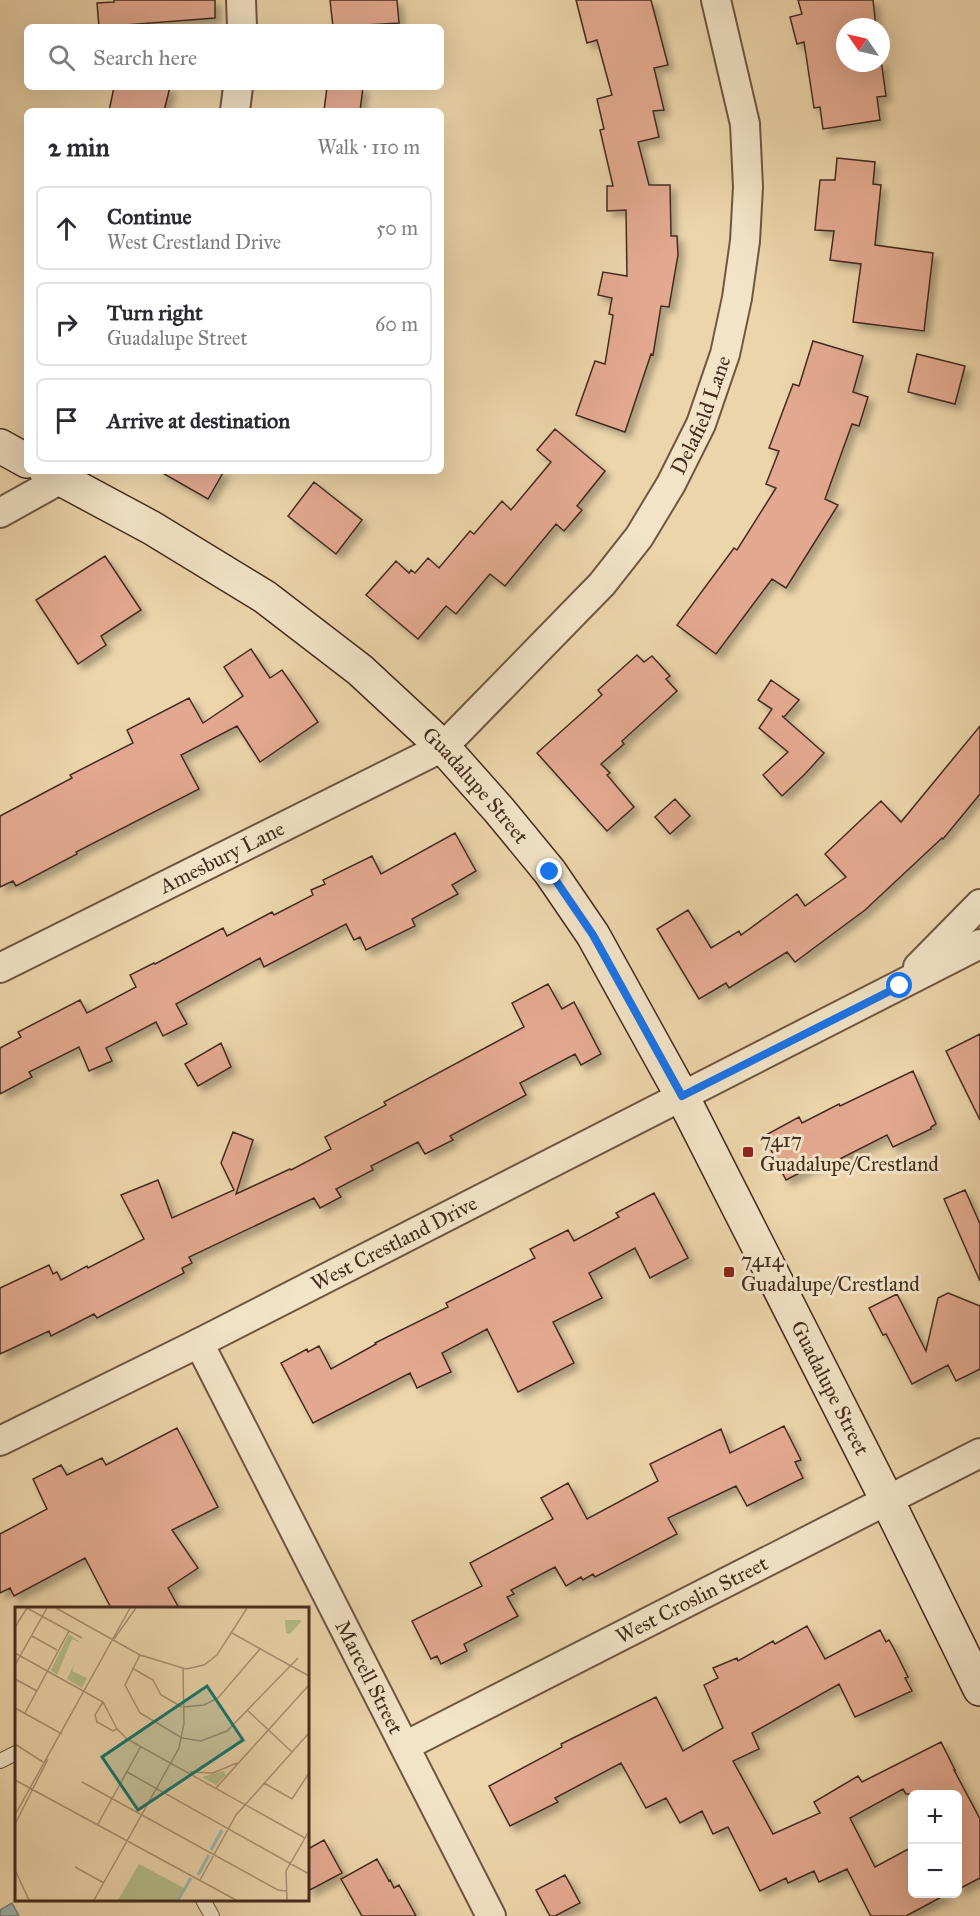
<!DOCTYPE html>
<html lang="en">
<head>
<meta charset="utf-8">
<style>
  body { margin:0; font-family:"IM FELL Great Primer",serif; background:#f7f7f7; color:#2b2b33 }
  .controls { position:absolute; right:18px; bottom:18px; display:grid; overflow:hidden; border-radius:9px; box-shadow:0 6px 24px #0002 }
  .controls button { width:54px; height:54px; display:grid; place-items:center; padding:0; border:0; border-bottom:2px solid #e1e1e2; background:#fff; color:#2b2b33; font:30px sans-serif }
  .compass { position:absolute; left:836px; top:18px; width:54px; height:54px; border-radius:50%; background:#fff; box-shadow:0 6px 24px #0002; rotate:304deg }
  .stop { position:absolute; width:18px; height:18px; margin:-14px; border:4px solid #1a73e8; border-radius:50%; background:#fff }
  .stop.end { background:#1a73e8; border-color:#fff; box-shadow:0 2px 6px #0008 }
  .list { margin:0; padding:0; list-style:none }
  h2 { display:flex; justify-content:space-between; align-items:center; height:78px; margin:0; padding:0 24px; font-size:26px }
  h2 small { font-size:20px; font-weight:400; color:#7c7c81 }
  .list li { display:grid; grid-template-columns:39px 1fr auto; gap:18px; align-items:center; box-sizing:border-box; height:84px; margin:0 12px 12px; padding:0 12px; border:2px solid #e1e1e2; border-radius:9px }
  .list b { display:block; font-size:22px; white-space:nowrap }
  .list p { margin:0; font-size:20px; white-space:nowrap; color:#7c7c81 }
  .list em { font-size:20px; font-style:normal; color:#7c7c81 }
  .icon { flex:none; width:33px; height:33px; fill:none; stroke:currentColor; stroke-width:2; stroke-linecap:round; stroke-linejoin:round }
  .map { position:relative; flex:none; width:980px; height:1916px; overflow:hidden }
  .search { position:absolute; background:#fff; box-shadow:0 6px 24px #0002; left:24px; top:24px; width:420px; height:66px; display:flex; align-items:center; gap:15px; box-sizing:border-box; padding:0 21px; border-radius:9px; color:#7c7c81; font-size:22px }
  .panel { position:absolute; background:#fff; box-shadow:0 6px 24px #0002; left:24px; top:108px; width:420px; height:366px; border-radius:9px }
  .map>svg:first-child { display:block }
</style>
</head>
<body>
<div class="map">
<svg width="980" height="1916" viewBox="0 0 980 1916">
  <defs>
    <filter id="shadow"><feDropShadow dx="5.5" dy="5.5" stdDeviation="3" flood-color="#0004"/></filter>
  </defs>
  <rect width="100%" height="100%" fill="#ecd5ab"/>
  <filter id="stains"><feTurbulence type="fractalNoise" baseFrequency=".00333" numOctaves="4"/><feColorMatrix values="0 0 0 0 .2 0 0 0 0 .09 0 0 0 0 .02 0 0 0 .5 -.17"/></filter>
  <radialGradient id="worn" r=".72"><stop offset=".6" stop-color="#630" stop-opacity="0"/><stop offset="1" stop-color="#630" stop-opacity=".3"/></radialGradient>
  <path fill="#9ab7b0" stroke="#787f76" stroke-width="1.5" d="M12 1903 19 1916H0V1910Z"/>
  <path fill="#e3a990" stroke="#452c1e" stroke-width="1.5" filter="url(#shadow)" d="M114 0H215V18L99 27 97 3 114 2Z
    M330 0H397L399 23 333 27Z
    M576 0H651L668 65 654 68 664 110 653 111 659 137 638 142 649 185H670L671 236H677L678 255 669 307 661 306 653 355 651 354 625 432 576 415 595 361 605 364 613 315 609 314 612 298 598 295 603 272 627 276 626 210 607 211V186H613L600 130 604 129 597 99 612 95 597 40 587 43Z
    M798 0H873L876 27H845V63H881V60L886 96 877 97 880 120 823 129 820 107 814 108 804 42 797 44 790 17 802 14Z
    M114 87H170L164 111H109Z
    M327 87H363L360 111H324Z
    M837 158 875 162 873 184 881 185 875 245 933 253 924 331 853 322 861 264 830 260 834 231 815 230 820 180H835Z
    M813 341 863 356 853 392 868 397 859 426 852 424 825 499 838 505 786 588 772 579 716 654 677 625 734 548 737 550 776 488 766 484 779 451 769 448 793 384 799 386Z
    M917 354 965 366 955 404 908 392Z
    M555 429 605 471 577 506 582 510 564 531 556 524 505 586 490 574 456 614 446 606 418 639 366 595 396 561 409 573 411 570 415 573 428 558 439 568 470 531 474 534 502 501 511 510 551 462 537 450Z
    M159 471H224L208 499Z
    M314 482 362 520 336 554 288 516Z
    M105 556 141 610 101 636 106 645 78 664 36 600Z
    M251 649 270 678 282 670 318 722 260 762 237 726 181 755 199 789 76 852 77 854 16 886 13 881 0 887V816L72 778 70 775 133 743 127 730 189 698 203 723 243 696 224 667Z
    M637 655 644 662 652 656 670 676 666 679 677 691 622 741 624 744 601 764 610 773 607 775 634 807 607 831 537 753 602 695 598 690Z
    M771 680 799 700 784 717 782 716 824 753 805 774 782 796 763 775 788 752 759 728 772 709 758 700Z
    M980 726V794L943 839 942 838 865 910 795 962 787 952 729 988 726 983 699 999 657 929 688 910 711 948 739 931 741 935 797 894 805 906 846 877 825 854 881 801 901 822Z
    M675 799 690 816 670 834 655 817Z
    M455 833 476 871 452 885 458 894 412 919 415 926 366 950 360 937 354 940 346 924 264 967 260 958 176 1004 187 1024 163 1036 156 1022 106 1048 112 1061 89 1071 79 1047 29 1072 32 1077 0 1094V1048L21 1037 18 1032 80 1000 87 1013 136 987 130 975 154 963 155 964 223 928 227 936 272 912 274 915 313 895 311 890 325 884 323 880 372 856 381 874Z
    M548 984 562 1009 574 1002 601 1054 581 1065 575 1054 520 1083 526 1095 450 1136 453 1140 425 1154 418 1142 371 1166 373 1170 336 1189 341 1197 320 1208 314 1198 189 1257 192 1263 182 1268 184 1273 97 1318 94 1314 51 1336 49 1331 0 1354V1288L49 1265 53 1274 57 1272 61 1280 87 1266 88 1268 144 1239 121 1195 158 1180 172 1218 234 1190 221 1163 233 1132 253 1140 236 1194 290 1169 291 1170 331 1149 325 1137 386 1105 384 1102 524 1027 512 1003Z
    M980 1034V1120L946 1051Z
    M221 1043 231 1067 198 1086 185 1064Z
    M913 1071 936 1124 931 1127V1129L893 1147 887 1135 824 1167 821 1162 786 1180 764 1136 799 1117 802 1123 839 1104 840 1106Z
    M965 1190 980 1224V1281L944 1199Z
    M654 1193 688 1258 650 1278 635 1248 589 1273 602 1298 553 1322 574 1363 518 1392 487 1329 442 1353 451 1372 417 1388 410 1373 313 1423 281 1363 307 1349 308 1352 319 1346 331 1369 376 1344 375 1343 448 1307 446 1303 535 1258 530 1249 568 1230 574 1241 619 1217 616 1213Z
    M948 1293 980 1306V1369L956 1381 948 1365 912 1384 886 1334 883 1335 869 1308 897 1294 926 1351 938 1298Z
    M784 1426 801 1460 795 1462 803 1478 747 1506 736 1486 668 1518 677 1534 595 1577 593 1574 583 1580 581 1577 566 1586 555 1567 511 1590 514 1594 507 1597 518 1616 464 1644 467 1651 441 1664 437 1656 431 1659 412 1621 482 1586 470 1563 553 1519 541 1498 568 1483 587 1519 658 1481 650 1464 721 1429 730 1453Z
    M177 1428 218 1507 172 1530 198 1568 168 1588 179 1608H111L85 1558 14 1596 10 1588 0 1593V1534L47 1509 33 1479 61 1465 67 1475 102 1458 106 1465Z
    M807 1626 825 1659 880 1630 886 1642 889 1640 893 1647 908 1677 905 1678 912 1691 855 1717 839 1684 752 1733 759 1749 733 1761 773 1834 820 1813 814 1802 858 1776 862 1782 941 1742 955 1770H954L980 1819V1878L957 1890V1794H906L903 1789 850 1818 875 1867 912 1847V1893H949L906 1916H871L847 1869 819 1882 814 1871 788 1883 786 1878 760 1891 728 1827 713 1834 702 1811 680 1823 666 1798 646 1808 621 1763 555 1798 558 1802 510 1826 489 1786 562 1747 561 1744 656 1697 683 1751 723 1728 704 1685 718 1678 713 1668 737 1658 738 1661 773 1641 775 1644Z
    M324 1840 342 1873 308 1891V1849Z
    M377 1859 389 1881 390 1880 394 1888 399 1885 416 1916H362L341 1879Z
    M565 1875 580 1903 555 1916H550L536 1890Z"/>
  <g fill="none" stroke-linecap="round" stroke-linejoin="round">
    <defs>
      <path id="lane" d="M0 1761 16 1753
        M203 1900 212 1916"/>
      <g id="street">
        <path d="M241 0 242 27"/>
        <path d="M235 111 238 87"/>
        <path d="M0 513 61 479 66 471"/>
        <path d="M918 967 980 904"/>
        <path id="s1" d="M0 968 443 747 602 584 639 537 671 484 701 424 725 354 737 298 745 241 748 187 745 124 716 0"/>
        <path id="s2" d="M199 1343 491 1916"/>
        <path id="s3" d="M0 1441 199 1343 980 944"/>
        <path id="s4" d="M405 1746 980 1453"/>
      </g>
      <g id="secondary">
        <path d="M0 446 27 461"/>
        <path id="s5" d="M46 471 152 528 265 597 360 670 443 747 499 810 550 872 593 935 682 1096 887 1500 980 1689"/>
      </g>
    </defs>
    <use href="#lane" stroke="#6f5641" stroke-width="16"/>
    <use href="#street" stroke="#6f5641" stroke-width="32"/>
    <use href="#secondary" stroke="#452c1e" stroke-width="36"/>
    <use href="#lane" stroke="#f3e4c8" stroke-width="14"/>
    <use href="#street" stroke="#f3e4c8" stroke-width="28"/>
    <use href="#secondary" stroke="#f3e4c8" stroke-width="33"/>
  </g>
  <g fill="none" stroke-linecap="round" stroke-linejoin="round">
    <path stroke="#1a73e8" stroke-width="8" d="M550 872 593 935 682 1096 900 986"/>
  </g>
  <g fill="#8f2418" stroke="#f3e4c8" stroke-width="2">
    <rect x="742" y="1146" width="12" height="12" rx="3"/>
    <rect x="723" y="1266" width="12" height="12" rx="3"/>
  </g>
  <g text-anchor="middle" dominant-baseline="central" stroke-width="6" stroke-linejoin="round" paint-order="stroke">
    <g font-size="21" fill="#452c1e" stroke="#f3e4c8">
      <text stroke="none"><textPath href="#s1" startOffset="920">Delafield Lane</textPath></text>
      <text stroke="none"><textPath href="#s5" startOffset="536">Guadalupe Street</textPath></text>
      <text stroke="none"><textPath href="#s1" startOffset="248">Amesbury Lane</textPath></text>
      <text stroke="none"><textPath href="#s3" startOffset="441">West Crestland Drive</textPath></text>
      <text stroke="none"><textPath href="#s5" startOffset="1238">Guadalupe Street</textPath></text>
      <text stroke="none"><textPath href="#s4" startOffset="322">West Croslin Street</textPath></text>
      <text stroke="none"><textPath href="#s2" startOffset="375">Marcell Street</textPath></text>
    </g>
    <g font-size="21" fill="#452c1e" stroke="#f3e4c8" text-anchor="start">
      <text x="760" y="1140">7417<tspan x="760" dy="24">Guadalupe/Crestland</tspan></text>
      <text x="741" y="1260">7414<tspan x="741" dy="24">Guadalupe/Crestland</tspan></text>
    </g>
  </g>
  <g transform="translate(15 1607)">
    <rect width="294" height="294" fill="#ecd5ab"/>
    <path d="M270 13H284L287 14 275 27 271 26ZM54 27 66 36 57 32 42 68 36 63ZM60 55 57 64 72 71 67 81 52 72ZM209 164 211 168 201 178 187 170ZM124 257 169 281 162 293H103Z" fill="#b6be8b"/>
    <path fill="none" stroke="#9ab7b0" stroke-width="3" d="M196 243 207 223M183 268 194 248M163 293 176 271"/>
    <path fill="none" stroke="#a99173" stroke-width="1.5" d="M41 1 125 48 171 62 189 58 202 48 232 1M0 20 12 1 67 31M217 26 294 69M17 29 42 43M99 32 121 1M0 46 88 95 102 122M125 48 110 78 125 106 167 131 186 134 212 124 283 51M0 58 32 1M117 61 138 73 146 88 167 100M0 72 22 84M88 95 80 108 82 115 98 124 102 122 112 132 290 231M168 100 189 98 203 91 245 42M0 101 47 127M232 103 277 145M10 106 54 24M0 137 28 155M112 165 294 267M175 165 198 166 222 156M0 173 221 293M67 175 263 283 272 284M249 176 277 192 294 166M201 181 294 78M0 208 115 1M0 217 33 152M83 217 126 139M60 260 89 276M0 263 14 293M185 273 221 208 294 126M79 293 164 141 169 116 168 62M272 293 271 264 294 224"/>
    <path fill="#0f766e" fill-opacity="0.15" stroke="#0f766e" stroke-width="3" d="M192 79 228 133 123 203 87 150Z"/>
    <rect width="294" height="294" fill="none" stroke="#452c1e" stroke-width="3"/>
  </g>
  <rect width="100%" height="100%" filter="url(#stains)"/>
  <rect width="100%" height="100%" fill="url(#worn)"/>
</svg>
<div class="controls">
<button>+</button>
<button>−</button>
</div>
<svg class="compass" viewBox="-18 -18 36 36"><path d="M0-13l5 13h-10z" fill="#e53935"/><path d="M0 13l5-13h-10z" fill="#7c7c81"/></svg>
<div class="stop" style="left:900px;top:986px"></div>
<div class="stop end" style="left:550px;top:872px"></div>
<div class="search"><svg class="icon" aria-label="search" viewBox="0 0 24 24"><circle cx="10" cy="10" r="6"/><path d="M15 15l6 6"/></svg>Search here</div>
<section class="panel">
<h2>2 min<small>Walk · 110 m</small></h2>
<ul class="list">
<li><svg class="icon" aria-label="ahead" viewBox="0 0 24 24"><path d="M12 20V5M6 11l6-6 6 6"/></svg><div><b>Continue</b><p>West Crestland Drive</p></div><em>50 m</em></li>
<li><svg class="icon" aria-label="right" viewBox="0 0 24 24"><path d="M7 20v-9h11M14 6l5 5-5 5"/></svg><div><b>Turn right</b><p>Guadalupe Street</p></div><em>60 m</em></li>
<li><svg class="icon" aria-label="arrive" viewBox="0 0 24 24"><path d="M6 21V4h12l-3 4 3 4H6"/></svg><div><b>Arrive at destination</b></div></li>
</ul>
</section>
</div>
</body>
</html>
